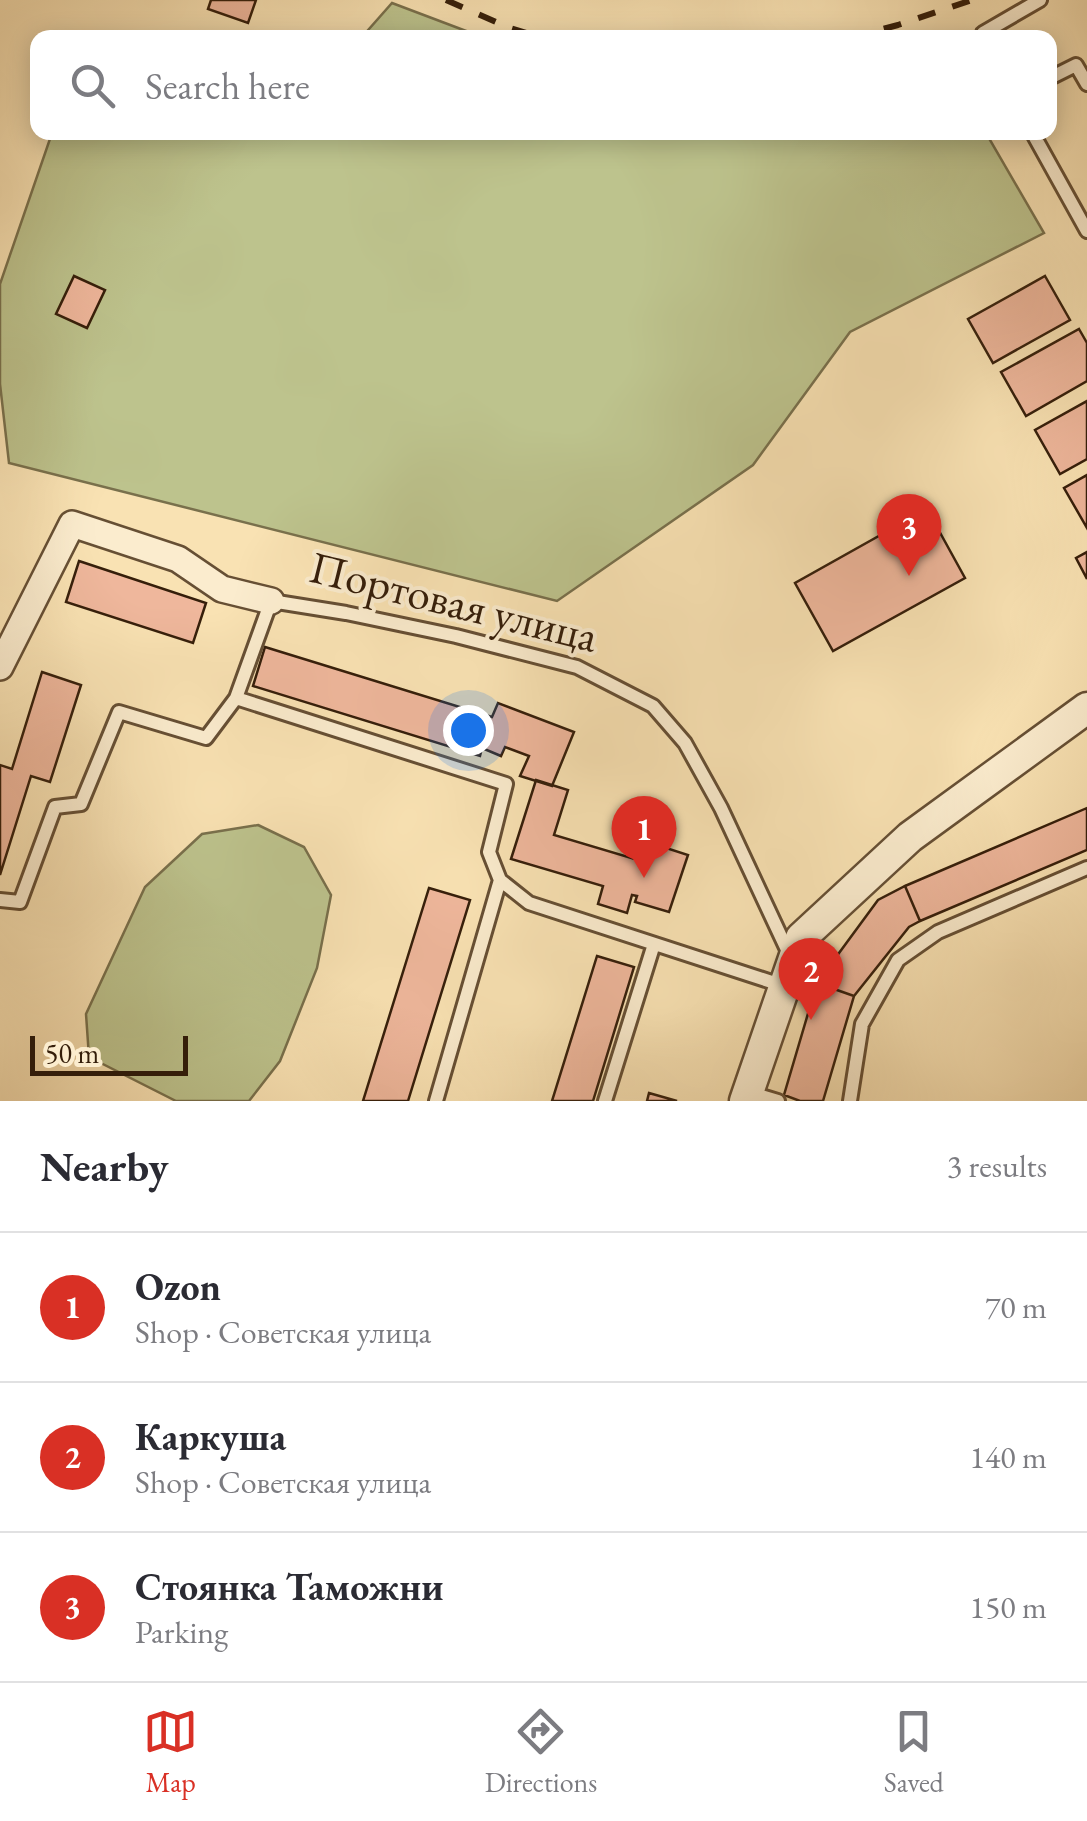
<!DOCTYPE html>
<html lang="en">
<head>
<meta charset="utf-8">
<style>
  body { margin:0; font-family:"EB Garamond",serif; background:#f7f7f7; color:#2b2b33 }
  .scale { position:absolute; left:30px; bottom:25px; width:158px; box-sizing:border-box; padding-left:10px; border:5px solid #351e0a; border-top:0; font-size:28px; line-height:35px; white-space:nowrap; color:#351e0a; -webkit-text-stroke:8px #fbecce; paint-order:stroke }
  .you { position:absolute; left:468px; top:730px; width:35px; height:35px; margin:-25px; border:8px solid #fff; border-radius:50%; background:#1a73e8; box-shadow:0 0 0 15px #1a73e833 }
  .badge { display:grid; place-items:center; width:65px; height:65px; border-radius:50%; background:#d93025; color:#fff; font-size:32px; font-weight:700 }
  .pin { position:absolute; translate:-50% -82px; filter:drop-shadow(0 2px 5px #0008) }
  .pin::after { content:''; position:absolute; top:52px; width:35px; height:30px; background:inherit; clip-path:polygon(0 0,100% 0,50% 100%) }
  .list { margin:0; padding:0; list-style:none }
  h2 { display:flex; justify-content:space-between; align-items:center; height:130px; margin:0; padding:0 40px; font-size:42px }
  h2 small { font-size:32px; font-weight:400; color:#7c7c81 }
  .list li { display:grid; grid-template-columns:65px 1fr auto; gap:30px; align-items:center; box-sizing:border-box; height:150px; padding:0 40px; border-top:2px solid #e1e1e2 }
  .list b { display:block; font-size:38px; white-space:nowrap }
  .list p { margin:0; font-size:32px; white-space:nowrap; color:#7c7c81 }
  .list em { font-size:32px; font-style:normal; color:#7c7c81 }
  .icon { flex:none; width:55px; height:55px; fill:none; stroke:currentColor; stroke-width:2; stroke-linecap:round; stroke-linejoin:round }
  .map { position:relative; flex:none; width:1087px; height:1101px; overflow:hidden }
  .search { position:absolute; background:#fff; box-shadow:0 5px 25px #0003; left:30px; right:30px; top:30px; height:110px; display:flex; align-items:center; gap:25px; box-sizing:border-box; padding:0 35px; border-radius:20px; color:#7c7c81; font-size:38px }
  .sheet { height:580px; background:#fff }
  nav { display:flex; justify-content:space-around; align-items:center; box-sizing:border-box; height:140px; border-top:2px solid #e1e1e2; background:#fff; font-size:28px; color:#7c7c81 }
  nav a { display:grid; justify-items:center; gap:5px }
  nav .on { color:#d93025 }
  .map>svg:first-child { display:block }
</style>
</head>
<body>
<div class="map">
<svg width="1087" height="1101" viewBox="0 0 1087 1101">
  <rect width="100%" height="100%" fill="#f9e2b3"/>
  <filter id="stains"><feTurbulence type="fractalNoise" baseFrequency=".002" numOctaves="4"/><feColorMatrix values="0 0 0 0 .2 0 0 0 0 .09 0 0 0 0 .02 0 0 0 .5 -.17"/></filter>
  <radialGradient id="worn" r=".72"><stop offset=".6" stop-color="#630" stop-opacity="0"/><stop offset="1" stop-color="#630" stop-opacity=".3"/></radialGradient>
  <path fill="#bdc38d" stroke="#79704c" stroke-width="2.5" d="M392 3 482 37H362Z
    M268 132 275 136 278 132 986 133 1044 233 850 332 753 465 557 601 9 463 0 384V284L52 133Z
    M258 825 304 847 331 895 317 968 280 1061 249 1101H176L89 1057 86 1014 145 887 202 834Z"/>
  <path fill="#efb79c" stroke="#351e0a" stroke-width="2.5" d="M211 0H256L248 23 208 9Z
    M74 276 105 290 87 328 56 314Z
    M1045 276 1070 320 993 363 968 319Z
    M1079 329 1087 343V381L1026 416 1001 372Z
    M1087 401V459L1060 474 1035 430Z
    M1087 475V528L1064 488Z
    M927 509 965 578 833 651 795 583Z
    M1087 552V579L1076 558Z
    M79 561 206 603 193 643 66 602Z
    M265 647 492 717 498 703 574 732 552 786 520 776 529 756 505 747 501 756 482 748 480 756 253 686Z
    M42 672 81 685 50 782 31 776 0 875V765L12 769Z
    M536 780 568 790 554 835 648 863 654 844 688 855 669 912 635 902 637 896 632 895 627 913 598 904 603 886 511 859Z
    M1087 808V850L920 921 905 886Z
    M905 886 920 921 909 927 854 996 817 983 878 900Z
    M429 888 470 900 408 1101H363Z
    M597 956 634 967 593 1101H552Z
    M817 983 854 996 823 1101H800L784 1095Z
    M649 1093 677 1101H647Z"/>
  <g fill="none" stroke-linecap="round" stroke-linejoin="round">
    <defs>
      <path id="service" d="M983 33 1040 0
        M1050 78 1076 65 1087 84
        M1032 132 1087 231
        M236 698 271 601 346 613 456 636 577 667 653 706 685 743 721 808 790 956
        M0 900 20 902 55 807 81 804 119 712 206 738 236 698 506 784 489 852 500 880 529 903 784 986
        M748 1092 778 1101
        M436 1101 500 880
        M605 1101 654 944
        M850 1101 862 1024 898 960 938 932 1087 868"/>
      <path id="minor" d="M0 667 72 524 178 559 222 589 271 601"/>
      <path id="tertiary" d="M745 1101 801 938 910 837 1087 708"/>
    </defs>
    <use href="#service" stroke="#664f34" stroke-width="18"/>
    <use href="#minor" stroke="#664f34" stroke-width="30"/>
    <use href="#tertiary" stroke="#664f34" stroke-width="35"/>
    <use href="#service" stroke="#fbecce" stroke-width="12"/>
    <use href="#minor" stroke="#fbecce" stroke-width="25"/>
    <use href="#tertiary" stroke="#fbecce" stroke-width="30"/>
    <path stroke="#351e0a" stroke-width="6" stroke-dasharray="18 18" stroke-linecap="butt" d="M446 0 510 28 543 38
      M849 38 898 25 972 0"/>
  </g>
  <g text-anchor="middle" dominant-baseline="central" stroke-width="8" stroke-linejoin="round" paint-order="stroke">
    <g font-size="45" fill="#351e0a" stroke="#fbecce">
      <text transform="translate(454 601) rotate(14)">Портовая улица</text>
    </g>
  </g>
  <rect width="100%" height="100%" filter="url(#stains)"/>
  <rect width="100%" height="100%" fill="url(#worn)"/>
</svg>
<div class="scale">50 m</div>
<div class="you"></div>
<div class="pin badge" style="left:644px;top:878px">1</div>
<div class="pin badge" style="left:811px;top:1020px">2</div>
<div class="pin badge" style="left:909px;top:576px">3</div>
<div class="search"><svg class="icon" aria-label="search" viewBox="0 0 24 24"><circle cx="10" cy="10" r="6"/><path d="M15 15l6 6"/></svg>Search here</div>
</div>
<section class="sheet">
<h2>Nearby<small>3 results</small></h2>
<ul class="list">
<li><span class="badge">1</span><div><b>Ozon</b><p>Shop · Советская улица</p></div><em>70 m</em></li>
<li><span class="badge">2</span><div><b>Каркуша</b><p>Shop · Советская улица</p></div><em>140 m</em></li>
<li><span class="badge">3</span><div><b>Стоянка Таможни</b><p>Parking</p></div><em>150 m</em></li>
</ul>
</section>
<nav>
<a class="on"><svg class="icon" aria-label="map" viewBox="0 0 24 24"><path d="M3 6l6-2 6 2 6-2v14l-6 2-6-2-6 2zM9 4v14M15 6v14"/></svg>Map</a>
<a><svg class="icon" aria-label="directions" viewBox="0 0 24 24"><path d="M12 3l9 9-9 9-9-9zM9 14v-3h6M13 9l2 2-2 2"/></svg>Directions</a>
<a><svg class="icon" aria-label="saved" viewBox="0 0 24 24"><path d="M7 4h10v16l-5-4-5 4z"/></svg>Saved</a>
</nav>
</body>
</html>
